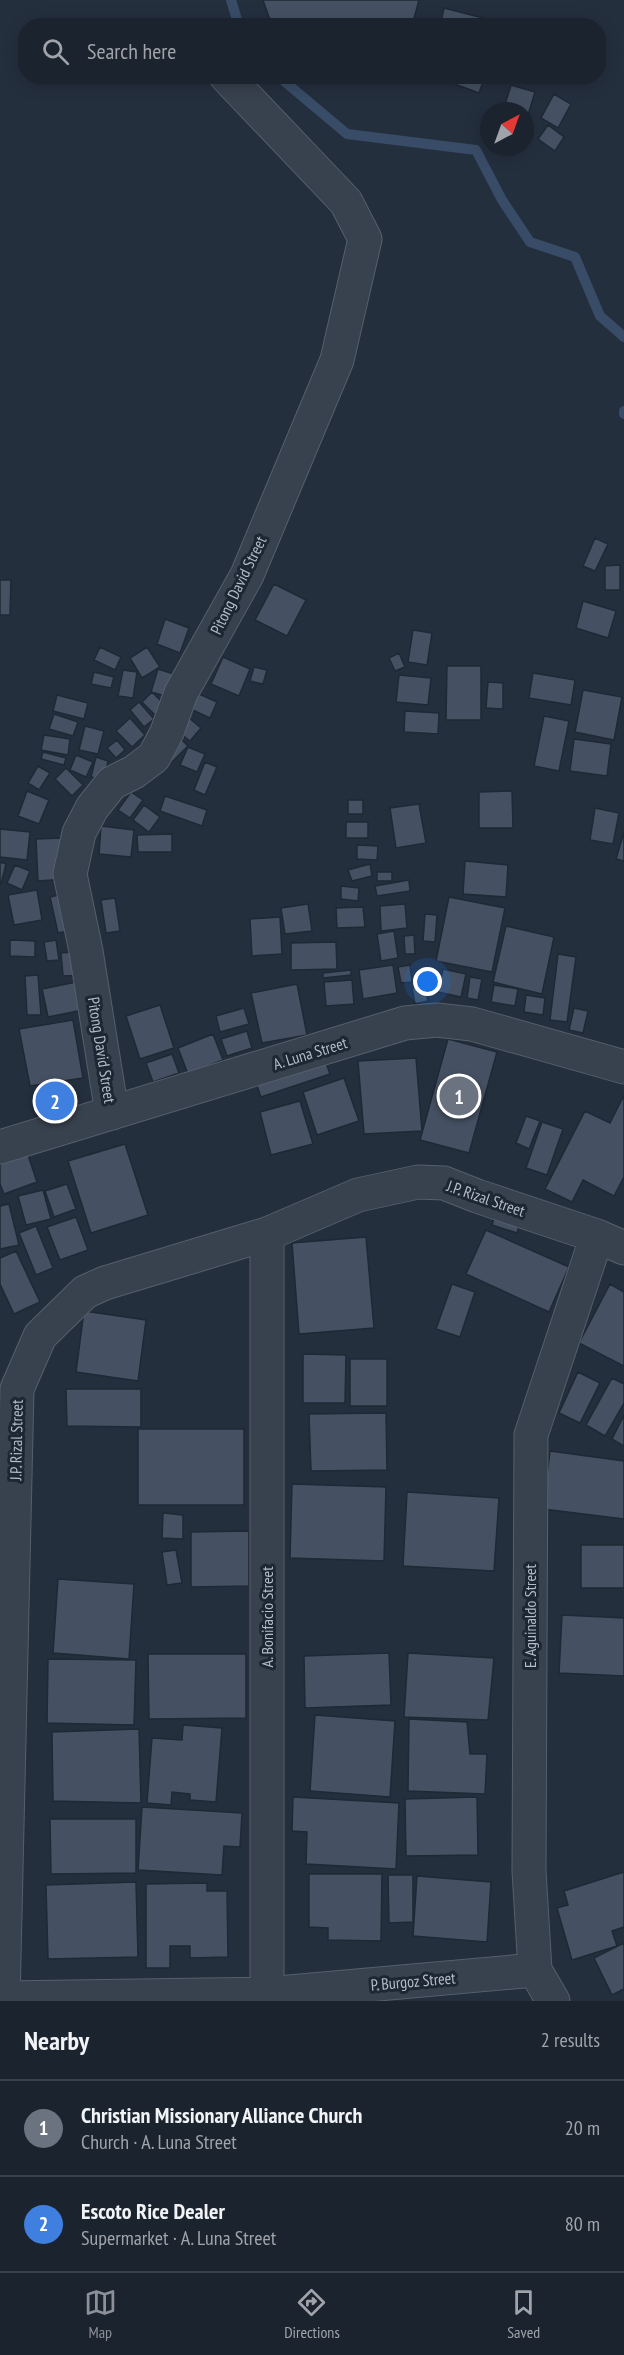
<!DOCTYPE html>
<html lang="en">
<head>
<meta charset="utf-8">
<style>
  body { margin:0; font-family:"PT Sans Narrow",sans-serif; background:#282f3a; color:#f1f3f6 }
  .compass { position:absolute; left:480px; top:102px; width:54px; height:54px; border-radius:50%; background:#1b232e; box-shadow:0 3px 15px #0003; rotate:41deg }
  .you { position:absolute; left:428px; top:982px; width:21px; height:21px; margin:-15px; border:4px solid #fff; border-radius:50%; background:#1a73e8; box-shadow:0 0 0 9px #1a73e833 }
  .badge { display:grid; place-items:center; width:39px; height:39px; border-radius:50%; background:#8c9099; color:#fff; font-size:20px; font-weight:700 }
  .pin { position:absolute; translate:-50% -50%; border:3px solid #fff; box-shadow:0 2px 6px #0006 }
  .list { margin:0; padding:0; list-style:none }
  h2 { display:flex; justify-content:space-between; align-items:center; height:78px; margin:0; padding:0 24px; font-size:26px }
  h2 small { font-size:20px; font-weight:400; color:#a0a4aa }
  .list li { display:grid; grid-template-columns:39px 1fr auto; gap:18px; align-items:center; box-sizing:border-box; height:96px; padding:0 24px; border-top:2px solid #39404a }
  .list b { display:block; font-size:22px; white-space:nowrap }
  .list p { margin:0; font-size:20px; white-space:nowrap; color:#a0a4aa }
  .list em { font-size:20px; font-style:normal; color:#a0a4aa }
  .icon { flex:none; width:33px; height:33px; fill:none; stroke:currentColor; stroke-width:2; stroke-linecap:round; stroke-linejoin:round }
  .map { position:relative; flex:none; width:624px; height:2001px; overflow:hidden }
  .search { position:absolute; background:#1b232e; box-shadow:0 3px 15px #0003; left:18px; right:18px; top:18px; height:66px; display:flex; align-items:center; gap:15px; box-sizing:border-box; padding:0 21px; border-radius:24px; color:#a0a4aa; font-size:22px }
  .sheet { height:270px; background:#1b232e }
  nav { display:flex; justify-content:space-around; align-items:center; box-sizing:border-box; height:84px; border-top:2px solid #39404a; background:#1b232e; font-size:16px; color:#a0a4aa }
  nav a { display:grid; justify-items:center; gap:3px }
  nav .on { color:#8c9099 }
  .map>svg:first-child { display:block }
</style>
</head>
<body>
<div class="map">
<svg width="624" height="2001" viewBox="0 0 624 2001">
  <rect width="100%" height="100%" fill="#242f3e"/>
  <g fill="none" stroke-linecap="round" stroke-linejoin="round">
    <path stroke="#394c67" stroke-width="10" d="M231 0 239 26
      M278 76 347 134 476 150 502 200 530 242 575 257 600 316 624 337
      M624 411V414"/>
  </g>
  <path fill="#455162" stroke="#1f2835" stroke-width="1.5" d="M263 0H419L412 26H272Z
    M444 8 487 19 485 26H440Z
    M433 76H485L479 93Z
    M511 85 535 92 525 125V111H503Z
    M554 94 571 104 558 128 541 118Z
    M548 125 564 137 555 151 538 139Z
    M595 538 608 544 595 571 583 566Z
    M620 565V590H605V566Z
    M0 580H11L10 615H0Z
    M274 584 306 600 287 636 255 620Z
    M583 601 616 611 608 638 576 628Z
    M165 619 189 628 180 653 157 644Z
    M413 630 432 633 427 665 408 662Z
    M100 647 121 657 115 670 94 660Z
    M147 647 160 667 142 678 130 658Z
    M399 653 405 667 395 671 389 658Z
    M223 657 250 669 239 696 211 684Z
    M447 666H481V720H446Z
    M254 667 267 670 263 684 250 681Z
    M158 669 180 676 173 698 151 692Z
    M123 670 137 672 133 698 118 696Z
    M94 672 114 677 111 688 91 684Z
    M533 673 575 680 571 705 529 698Z
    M399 675 431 678 428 705 396 702Z
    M488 682 503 683V709L486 708Z
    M188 689 217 702 210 718 182 705Z
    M583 690 622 697 614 740 575 732Z
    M152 692 167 707 157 717 142 702Z
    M57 695 88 703 84 719 53 711Z
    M139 702 154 719 144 727 130 710Z
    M405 711 439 713 438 734 404 732Z
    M54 714 78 722 73 736 49 729Z
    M544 716 569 721 559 771 534 766Z
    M188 717 201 728 190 741 176 730Z
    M130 718 145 735 132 747 116 731Z
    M85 726 104 731 98 754 79 750Z
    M44 735 70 739 68 755 41 750Z
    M178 736 188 746 169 765 159 755Z
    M574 739 611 744 607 776 570 771Z
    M117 740 125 750 116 758 107 748Z
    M188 747 205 754 197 772 180 765Z
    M43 752 66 758 64 765 41 759Z
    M76 755 93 762 86 777 70 770Z
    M96 757 108 761 104 780 91 777Z
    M205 762 217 767 205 795 194 790Z
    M38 766 50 773 39 790 28 783Z
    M66 768 83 785 72 796 55 779Z
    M27 791 49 800 39 824 18 816Z
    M512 791 513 828H479V792Z
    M131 792 143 800 130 818 118 810Z
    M165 796 207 810 202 826 160 811Z
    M348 800H363V814H348Z
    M419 804 426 843 396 848 390 808Z
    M144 805 160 817 149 832 133 820Z
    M595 808 619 813 613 844 590 840Z
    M346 822H368V838H346Z
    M101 826 134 830 131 857 99 854Z
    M0 829 30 832 27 860 0 857Z
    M624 832V861L616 859Z
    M172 834V852H138L137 835Z
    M63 838 66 879 38 881 36 839Z
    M357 845 378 846 377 860 357 859Z
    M465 861 508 865 506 897 463 894Z
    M0 862 6 864 1 884H0Z
    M370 864 372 876 352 881 348 870Z
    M15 865 30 871 22 890 7 883Z
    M377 872H392V881H377Z
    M409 880 410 891 377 896 375 886Z
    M341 886 359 888 358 901 341 899Z
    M37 890 42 920 14 925 8 895Z
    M72 892 79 929 58 933 50 897Z
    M449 897 505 908 492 972 436 961Z
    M115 898 120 931 106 933 101 900Z
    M308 904 312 931 285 934 281 908Z
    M405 904 407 928 381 931 380 906Z
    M363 907 365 927 337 928 336 908Z
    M425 914 437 915 435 942 423 941Z
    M280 917 282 954 252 956 250 919Z
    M506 926 554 937 542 994 493 982Z
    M394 931 398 958 381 961 377 934Z
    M414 935 415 954H405L404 936Z
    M10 940 35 941V957L10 956Z
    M56 940 59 960 47 961 44 942Z
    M336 942 337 969 291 970V943Z
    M83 951 87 975 63 976 61 953Z
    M558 954 576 957 567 1022 550 1020Z
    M393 965 397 993 363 999 359 970Z
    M410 965 412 982 401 983 398 967Z
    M443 969 466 974 461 997 438 992Z
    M351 970V975L323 978V973Z
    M38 975 41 1015H27L25 976Z
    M470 977 482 979 478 1000 467 998Z
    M86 980 93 1008 48 1017 42 989Z
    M352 980 354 1004 326 1006 324 982Z
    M297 984 307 1035 262 1043 251 993Z
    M425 985 428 1001 415 1004 412 988Z
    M494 985 518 989 515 1006 491 1002Z
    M526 995 545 998 543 1015 524 1012Z
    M160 1005 174 1048 140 1059 126 1016Z
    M244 1008 249 1024 220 1032 216 1016Z
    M574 1008 588 1011 583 1033 569 1030Z
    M73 1020 83 1078 30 1086 19 1029Z
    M247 1031 252 1048 227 1056 221 1039Z
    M213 1034 223 1060 188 1074 178 1048Z
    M448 1039 497 1052 469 1153 420 1140Z
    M172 1054 179 1073 153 1082 146 1063Z
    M324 1057 330 1074 261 1097 255 1080Z
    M416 1058 422 1131 364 1134 358 1061Z
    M344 1078 359 1121 317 1135 303 1092Z
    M624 1095V1177L614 1196 583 1180 572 1202 545 1189 585 1111 610 1123Z
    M300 1101 313 1144 271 1155 260 1112Z
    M526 1116 540 1121 529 1149 516 1143Z
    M542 1122 563 1129 547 1175 526 1168Z
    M125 1144 148 1215 91 1233 68 1161Z
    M28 1155 37 1182 4 1194 0 1184V1164Z
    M67 1184 76 1209 54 1217 45 1191Z
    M43 1190 51 1219 26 1225 18 1196Z
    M9 1204 19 1245 0 1249V1206Z
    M496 1212 521 1220 517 1233 492 1225Z
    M76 1217 88 1250 60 1260 47 1227Z
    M36 1226 53 1268 36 1275 19 1233Z
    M486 1230 569 1267 549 1312 466 1274Z
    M366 1237 374 1328 299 1334 292 1243Z
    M16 1251 40 1302 14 1314 0 1284V1258Z
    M452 1284 475 1292 460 1337 436 1329Z
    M610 1284 624 1292V1366L579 1343Z
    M84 1311 146 1320 138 1381 76 1372Z
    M303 1354 346 1355 345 1403H303Z
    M350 1359H387V1406H350Z
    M578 1372 600 1383 580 1423 559 1413Z
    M612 1378 624 1384V1403L605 1436 586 1425Z
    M66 1389H141V1427L67 1426Z
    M386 1413 387 1470 311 1471 309 1414Z
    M624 1415V1446L612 1439Z
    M138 1429H244V1505H138Z
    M550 1451 624 1461V1519L543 1509Z
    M292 1484 386 1487 384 1561 290 1558Z
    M407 1492 499 1498 494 1571 403 1566Z
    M163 1513 183 1515V1539L162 1538Z
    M249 1531V1586L191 1587V1532Z
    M581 1545H624V1588H581Z
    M176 1550 182 1583 167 1585 162 1552Z
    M58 1579 134 1584 129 1659 53 1653Z
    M562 1615 624 1618V1676L559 1673Z
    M389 1653 391 1705 305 1708 304 1656Z
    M408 1653 494 1658 488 1720 404 1717Z
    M148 1654H246V1718L149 1719Z
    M48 1659 136 1660 134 1725 47 1723Z
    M315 1715 395 1721 390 1797 310 1791Z
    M409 1719 467 1722 470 1754H487L485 1794 408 1791Z
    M183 1725 222 1728 216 1802 190 1800V1794L172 1792 171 1805 147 1803 152 1738 182 1740Z
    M139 1729 141 1803 53 1801 52 1732Z
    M293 1797 399 1803 396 1869 306 1864 307 1832 292 1831Z
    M477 1797 478 1855 406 1856 405 1799Z
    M142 1807 242 1813 240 1847 224 1846 222 1875 138 1870Z
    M50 1819H136V1873L51 1874Z
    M624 1872V1927L612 1931 617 1946 572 1960 557 1908 568 1905 564 1891Z
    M309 1874H382L381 1941 328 1940V1928L309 1927Z
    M388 1875H413V1922L389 1923Z
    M417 1876 491 1882 487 1942 413 1936Z
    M136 1882 138 1957 48 1959 46 1885Z
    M207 1883V1891H227L228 1957 190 1958V1946H170V1968H146V1884Z
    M624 1943V1989L612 1995 594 1958Z"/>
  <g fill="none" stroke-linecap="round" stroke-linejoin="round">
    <defs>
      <path id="minor" d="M112 1113 86 951 70 874 79 833 92 808 112 783 134 772 154 757 167 732 181 693 247 575 337 360 365 239 346 202 226 76
        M0 1147 405 1023 437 1020 472 1024 624 1067
        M3 1998 267 1994 535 1970
        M3 2001 17 1389 40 1336 85 1292 105 1283 267 1234 358 1195 418 1182 444 1183 477 1196 597 1236 624 1248
        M267 2001V1234
        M553 2001 535 1970 529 1871 531 1435 597 1236"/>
    </defs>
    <use href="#minor" stroke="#565f6c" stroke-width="35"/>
    <use href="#minor" stroke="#38414e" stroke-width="33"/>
  </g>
  <g text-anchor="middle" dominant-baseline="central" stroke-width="6" stroke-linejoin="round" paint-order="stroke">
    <g font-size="16" fill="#b4bcc9" stroke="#1d2633">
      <text transform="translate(238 585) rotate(-64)">Pitong David Street</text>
      <text transform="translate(102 1050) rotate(81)">Pitong David Street</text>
      <text transform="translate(310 1053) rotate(-17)">A. Luna Street</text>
      <text transform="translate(486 1198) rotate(19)">J.P. Rizal Street</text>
      <text transform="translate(16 1440) rotate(-89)">J.P. Rizal Street</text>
      <text transform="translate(530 1616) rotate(-90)">E. Aguinaldo Street</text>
      <text transform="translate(267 1617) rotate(-90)">A. Bonifacio Street</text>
      <text transform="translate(413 1981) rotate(-5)">P. Burgoz Street</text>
    </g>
  </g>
</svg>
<svg class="compass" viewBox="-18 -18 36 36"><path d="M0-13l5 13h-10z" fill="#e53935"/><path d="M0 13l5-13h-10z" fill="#a0a4aa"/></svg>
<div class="you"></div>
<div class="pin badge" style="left:459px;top:1096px;background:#6b7280">1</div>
<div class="pin badge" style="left:55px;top:1101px;background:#3f7fe0">2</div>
<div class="search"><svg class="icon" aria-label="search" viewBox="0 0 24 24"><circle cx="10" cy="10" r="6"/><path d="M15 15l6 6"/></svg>Search here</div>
</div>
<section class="sheet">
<h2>Nearby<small>2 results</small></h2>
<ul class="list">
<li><span class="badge" style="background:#6b7280">1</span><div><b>Christian Missionary Alliance Church</b><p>Church · A. Luna Street</p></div><em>20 m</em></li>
<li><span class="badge" style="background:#3f7fe0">2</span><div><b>Escoto Rice Dealer</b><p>Supermarket · A. Luna Street</p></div><em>80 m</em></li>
</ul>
</section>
<nav>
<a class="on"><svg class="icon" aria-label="map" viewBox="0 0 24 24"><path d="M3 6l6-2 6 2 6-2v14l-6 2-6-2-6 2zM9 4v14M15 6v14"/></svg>Map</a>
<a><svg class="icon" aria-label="directions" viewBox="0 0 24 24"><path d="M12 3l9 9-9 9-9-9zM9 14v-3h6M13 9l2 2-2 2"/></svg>Directions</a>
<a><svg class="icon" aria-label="saved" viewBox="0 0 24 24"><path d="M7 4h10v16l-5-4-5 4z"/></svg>Saved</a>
</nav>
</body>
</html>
